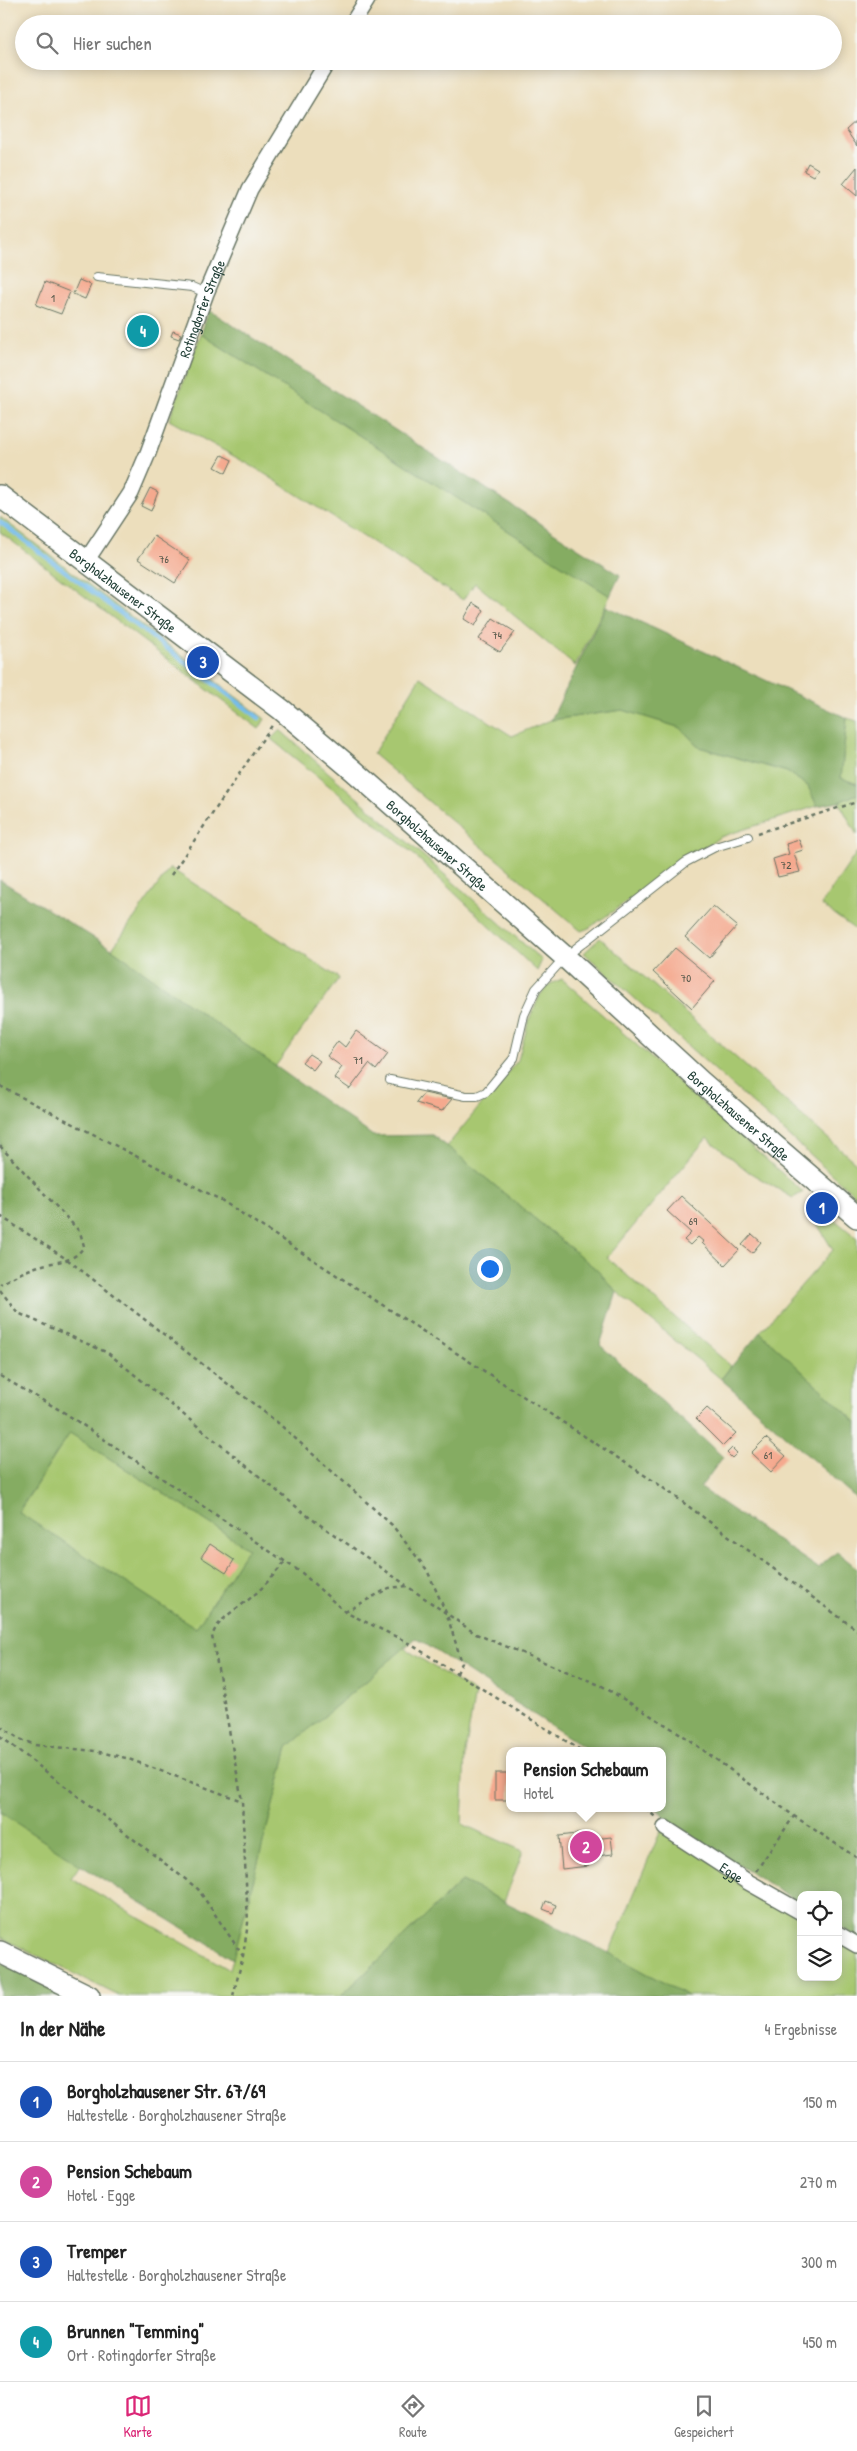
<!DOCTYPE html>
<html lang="de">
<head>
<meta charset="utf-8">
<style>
  body { margin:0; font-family:"Patrick Hand",sans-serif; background:#f2f2f2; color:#222 }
  .controls { position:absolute; right:15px; bottom:15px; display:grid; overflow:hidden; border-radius:10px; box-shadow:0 2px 12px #0003 }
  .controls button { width:45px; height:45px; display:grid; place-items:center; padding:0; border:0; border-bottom:1px solid #e0e0e0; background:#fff; color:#222; font:25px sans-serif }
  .you { position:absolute; left:489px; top:1268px; width:18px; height:18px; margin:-12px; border:4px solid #fff; border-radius:50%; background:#1a73e8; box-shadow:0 0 0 8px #1a73e833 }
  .badge { display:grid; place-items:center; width:32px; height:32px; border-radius:50%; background:#db2777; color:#fff; font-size:16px; font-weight:700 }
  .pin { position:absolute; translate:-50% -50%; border:2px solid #fff; box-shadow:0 1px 5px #0006 }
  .popup { position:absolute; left:506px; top:1747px; width:160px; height:65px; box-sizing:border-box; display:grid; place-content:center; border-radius:10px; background:#fff; filter:drop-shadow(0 1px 4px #0005); font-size:16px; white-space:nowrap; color:#767676 }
  .popup b { font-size:19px; color:#222 }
  .popup::after { content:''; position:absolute; left:50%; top:100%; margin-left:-10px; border:10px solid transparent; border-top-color:#fff }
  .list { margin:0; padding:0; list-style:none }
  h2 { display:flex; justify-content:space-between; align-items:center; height:65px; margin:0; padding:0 20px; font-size:21px }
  h2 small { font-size:16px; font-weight:400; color:#767676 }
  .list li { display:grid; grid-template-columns:32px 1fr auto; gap:15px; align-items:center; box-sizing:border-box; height:80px; padding:0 20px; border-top:1px solid #e0e0e0 }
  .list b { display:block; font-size:19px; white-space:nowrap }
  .list p { margin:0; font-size:16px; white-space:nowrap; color:#767676 }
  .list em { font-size:16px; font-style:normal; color:#767676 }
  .icon { flex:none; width:28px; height:28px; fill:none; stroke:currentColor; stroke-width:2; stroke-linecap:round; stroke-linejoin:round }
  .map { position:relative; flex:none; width:857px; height:1996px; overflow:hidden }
  .search { position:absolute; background:#fff; box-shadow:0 2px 12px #0003; left:15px; right:15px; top:15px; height:55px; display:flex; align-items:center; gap:12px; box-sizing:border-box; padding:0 18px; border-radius:28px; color:#767676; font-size:19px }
  .sheet { height:385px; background:#fff }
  nav { display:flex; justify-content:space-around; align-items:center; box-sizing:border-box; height:70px; border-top:1px solid #e0e0e0; background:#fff; font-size:14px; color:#767676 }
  nav a { display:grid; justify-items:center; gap:2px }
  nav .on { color:#db2777 }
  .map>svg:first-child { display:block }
</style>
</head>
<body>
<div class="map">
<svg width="857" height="1996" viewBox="0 0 857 1996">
  <rect width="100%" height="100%" fill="#f6f6f2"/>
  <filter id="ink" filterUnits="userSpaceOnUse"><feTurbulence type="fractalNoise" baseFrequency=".02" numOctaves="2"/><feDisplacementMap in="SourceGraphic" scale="10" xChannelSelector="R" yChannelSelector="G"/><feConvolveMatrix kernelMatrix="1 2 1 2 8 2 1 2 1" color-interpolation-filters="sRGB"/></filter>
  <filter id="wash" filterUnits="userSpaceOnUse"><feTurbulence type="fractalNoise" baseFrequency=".0096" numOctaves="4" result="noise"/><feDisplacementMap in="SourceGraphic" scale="20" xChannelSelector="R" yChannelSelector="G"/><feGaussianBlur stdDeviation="1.12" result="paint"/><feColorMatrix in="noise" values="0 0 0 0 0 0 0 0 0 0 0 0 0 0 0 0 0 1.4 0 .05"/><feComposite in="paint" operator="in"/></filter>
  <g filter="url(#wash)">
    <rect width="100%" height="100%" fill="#ecdebc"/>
    <path fill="#a7c76f" stroke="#638252" d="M201 334 610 596 575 666 475 583 463 600 257 469 169 420Z
      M0 517 265 719 259 729 0 532Z
      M420 677 512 736 551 720 623 710 681 728 699 747 787 772 808 786 817 806 720 837 589 928 581 931 373 754Z
      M847 718 857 721V784L841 778Z
      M280 730 542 960 537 971 410 851 271 739Z
      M857 794V835L839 802Z
      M857 852V931L821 905Z
      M170 868 339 978 275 1067 112 949Z
      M600 938 857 1164V1197L584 953Z
      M562 979 803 1192 793 1198 749 1172 707 1138 607 1258 731 1366 721 1379 617 1292 597 1270 447 1146 518 1060 529 1020 540 995 550 984Z
      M819 1207 857 1238V1423L760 1332 833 1250 811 1214Z
      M70 1433 248 1548 196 1628 18 1513Z
      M404 1648 475 1693 465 1753 462 1824 523 1851 504 1902 462 1881 341 1996H119L0 1937V1812L80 1865 71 1878 230 1970 288 1747Z
      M661 1830 801 1918V1977H838V1940L857 1951V1996H688L609 1953Z"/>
    <path fill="#85ac62" stroke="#52744b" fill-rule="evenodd" d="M209 310 620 575 610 596 201 334Z
      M606 606 847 718 841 778 857 784V794L839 802 817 806 808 786 787 772 699 747 681 728 623 710 551 720Z
      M0 880 112 949 373 1136 432 1135 447 1146 597 1270 617 1292 600 1345 723 1457 700 1488 818 1568 837 1552 857 1568V1937L838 1926V1895H801V1904L669 1821 656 1808H662V1751H590L416 1638 288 1747 233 1959 80 1865 0 1812ZM70 1433 248 1548 196 1628 18 1512Z
      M760 1332 857 1423V1499L721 1379Z
      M462 1881 609 1953 688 1996H341Z
      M0 1962 66 1996H0Z"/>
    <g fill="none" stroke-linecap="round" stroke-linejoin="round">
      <path stroke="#74bcec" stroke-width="4.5" d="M0 522 259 718"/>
    </g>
    <g id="blocks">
      <path fill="#f5a98e" d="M857 120V146L846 130Z
        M808 163 818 169 813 176 804 171Z
        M857 167V196L843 184Z
        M79 280 91 285 85 299 73 294Z
        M45 282 70 292 61 314 36 305Z
        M142 323 149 326 144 339 137 336Z
        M173 331 181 334 179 339 171 336Z
        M222 455 232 460 226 473 215 467Z
        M150 488 158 492 151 511 141 506Z
        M154 536 190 560 175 583 138 559Z
        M473 603 484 610 475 626 464 619Z
        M493 618 515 632 500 652 479 639Z
        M799 840 803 850 794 853 800 872 778 877 773 859 789 854 786 844Z
        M713 906 737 926 709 958 685 937Z
        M675 948 715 981 692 1008 653 972Z
        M356 1031 388 1054 376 1070 369 1064 350 1089 334 1078 342 1067 327 1056 338 1041 345 1047Z
        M309 1054 320 1061 313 1070 302 1062Z
        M424 1093 452 1099 442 1111 416 1103Z
        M681 1196 739 1250 725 1265 702 1243 704 1242 698 1237 690 1245 684 1240 691 1233 667 1211Z
        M752 1234 761 1242 752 1253 742 1245Z
        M707 1408 736 1433 723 1446 696 1419Z
        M766 1438 786 1456 771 1472 751 1453Z
        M732 1448 737 1453 732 1458 727 1453Z
        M210 1544 234 1560 226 1573 201 1557Z
        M495 1773H510V1800H495Z
        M585 1833 586 1840 611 1837 613 1854 588 1857 589 1866 562 1869 559 1836Z
        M546 1901 556 1905 553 1913 543 1909Z"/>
    </g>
  </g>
  <g filter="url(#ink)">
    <use href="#blocks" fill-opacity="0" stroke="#677564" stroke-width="1"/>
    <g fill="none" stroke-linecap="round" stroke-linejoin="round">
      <defs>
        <path id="lane" d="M97 277 192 287 206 293
          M390 1080 466 1096H477L486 1092 514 1058 524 1015 536 989 565 957 686 862 715 847 748 837"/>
        <g id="street">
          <path d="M352 24 367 0"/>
          <path id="s1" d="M86 561 131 493 148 453 206 293 250 189 328 61"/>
          <path id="s2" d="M665 1828 748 1882 801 1912"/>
          <path d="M838 1934 857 1945"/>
        </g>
        <g id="secondary">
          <path id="s3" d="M0 496 282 710 353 770 565 957 701 1082 857 1217"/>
          <path d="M0 1952 89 1996"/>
        </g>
      </defs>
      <use href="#lane" stroke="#677564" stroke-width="10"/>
      <use href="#street" stroke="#677564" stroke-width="18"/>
      <use href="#secondary" stroke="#677564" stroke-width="24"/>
      <path stroke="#677564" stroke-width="2.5" stroke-dasharray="4 4" stroke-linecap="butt" d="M758 833 857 802
        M171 875 273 724
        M0 1086 221 1200 658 1484 857 1630
        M0 1146 80 1232 84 1246C75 1263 55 1261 39 1266 26 1270 13 1277 0 1284
        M0 1216 68 1260 277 1422 392 1525 427 1570 447 1615 462 1663 457 1673
        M0 1290 18 1313 108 1353 309 1517 406 1585
        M0 1376 65 1413 302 1573 345 1612 405 1641 582 1751
        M345 1612 389 1588 407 1586 476 1634 602 1686 681 1734 794 1816 857 1858
        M0 1726 20 1739 35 1745 95 1751 126 1758 242 1801
        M0 1736 198 1889 243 1956
        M646 1808 656 1818
        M756 1871 794 1816
        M233 1996 243 1956 248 1923 242 1801 212 1636C219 1617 238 1609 253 1596 265 1586 275 1573 285 1562"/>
      <use href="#lane" stroke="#fff" stroke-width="8"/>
      <use href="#street" stroke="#fff" stroke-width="15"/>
      <use href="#secondary" stroke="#fff" stroke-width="21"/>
    </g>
  </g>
  <g text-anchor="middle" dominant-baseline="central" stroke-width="5" stroke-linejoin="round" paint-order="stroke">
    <g font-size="11" fill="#54584a">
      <text x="53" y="298">1</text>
      <text x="164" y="559">76</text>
      <text x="497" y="635">74</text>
      <text x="786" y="865">72</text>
      <text x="686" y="978">70</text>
      <text x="358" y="1060">71</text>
      <text x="693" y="1221">69</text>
      <text x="768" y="1455">61</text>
    </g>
    <g font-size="14" fill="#1f3d34" stroke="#f6f6f2">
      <text stroke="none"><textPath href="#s1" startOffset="279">Rotingdorfer Straße</textPath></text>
      <text stroke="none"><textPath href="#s3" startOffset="155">Borgholzhausener Straße</textPath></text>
      <text stroke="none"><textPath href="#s3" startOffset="560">Borgholzhausener Straße</textPath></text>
      <text stroke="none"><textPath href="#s3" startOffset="965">Borgholzhausener Straße</textPath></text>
      <text stroke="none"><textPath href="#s2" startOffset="80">Egge</textPath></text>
    </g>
  </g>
</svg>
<div class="controls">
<button><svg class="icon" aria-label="locate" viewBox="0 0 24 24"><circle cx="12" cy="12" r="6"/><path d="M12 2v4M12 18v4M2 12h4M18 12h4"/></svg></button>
<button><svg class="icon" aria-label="layers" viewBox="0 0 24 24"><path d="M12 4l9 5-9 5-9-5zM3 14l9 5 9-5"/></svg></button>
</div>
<div class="you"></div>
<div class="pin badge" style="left:822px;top:1208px;background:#1a4fb4">1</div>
<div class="pin badge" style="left:586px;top:1847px;background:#d1479c">2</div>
<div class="popup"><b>Pension Schebaum</b>Hotel</div>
<div class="pin badge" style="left:203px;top:662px;background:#1a4fb4">3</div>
<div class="pin badge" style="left:143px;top:331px;background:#0f9aa8">4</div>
<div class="search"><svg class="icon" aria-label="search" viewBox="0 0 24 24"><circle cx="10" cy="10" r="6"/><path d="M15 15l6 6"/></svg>Hier suchen</div>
</div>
<section class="sheet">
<h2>In der Nähe<small>4 Ergebnisse</small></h2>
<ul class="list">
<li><span class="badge" style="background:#1a4fb4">1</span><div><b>Borgholzhausener Str. 67/69</b><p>Haltestelle · Borgholzhausener Straße</p></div><em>150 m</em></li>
<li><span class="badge" style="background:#d1479c">2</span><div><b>Pension Schebaum</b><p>Hotel · Egge</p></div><em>270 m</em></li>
<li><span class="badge" style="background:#1a4fb4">3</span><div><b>Tremper</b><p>Haltestelle · Borgholzhausener Straße</p></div><em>300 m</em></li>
<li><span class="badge" style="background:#0f9aa8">4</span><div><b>Brunnen &quot;Temming&quot;</b><p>Ort · Rotingdorfer Straße</p></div><em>450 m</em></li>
</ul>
</section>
<nav>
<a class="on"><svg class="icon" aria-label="map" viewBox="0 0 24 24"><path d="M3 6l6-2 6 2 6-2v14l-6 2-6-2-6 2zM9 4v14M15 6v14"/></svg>Karte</a>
<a><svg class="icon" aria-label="directions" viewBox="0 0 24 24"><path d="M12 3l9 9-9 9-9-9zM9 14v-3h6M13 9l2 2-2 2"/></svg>Route</a>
<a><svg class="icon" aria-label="saved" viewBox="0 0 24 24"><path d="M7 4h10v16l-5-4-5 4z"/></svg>Gespeichert</a>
</nav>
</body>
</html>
